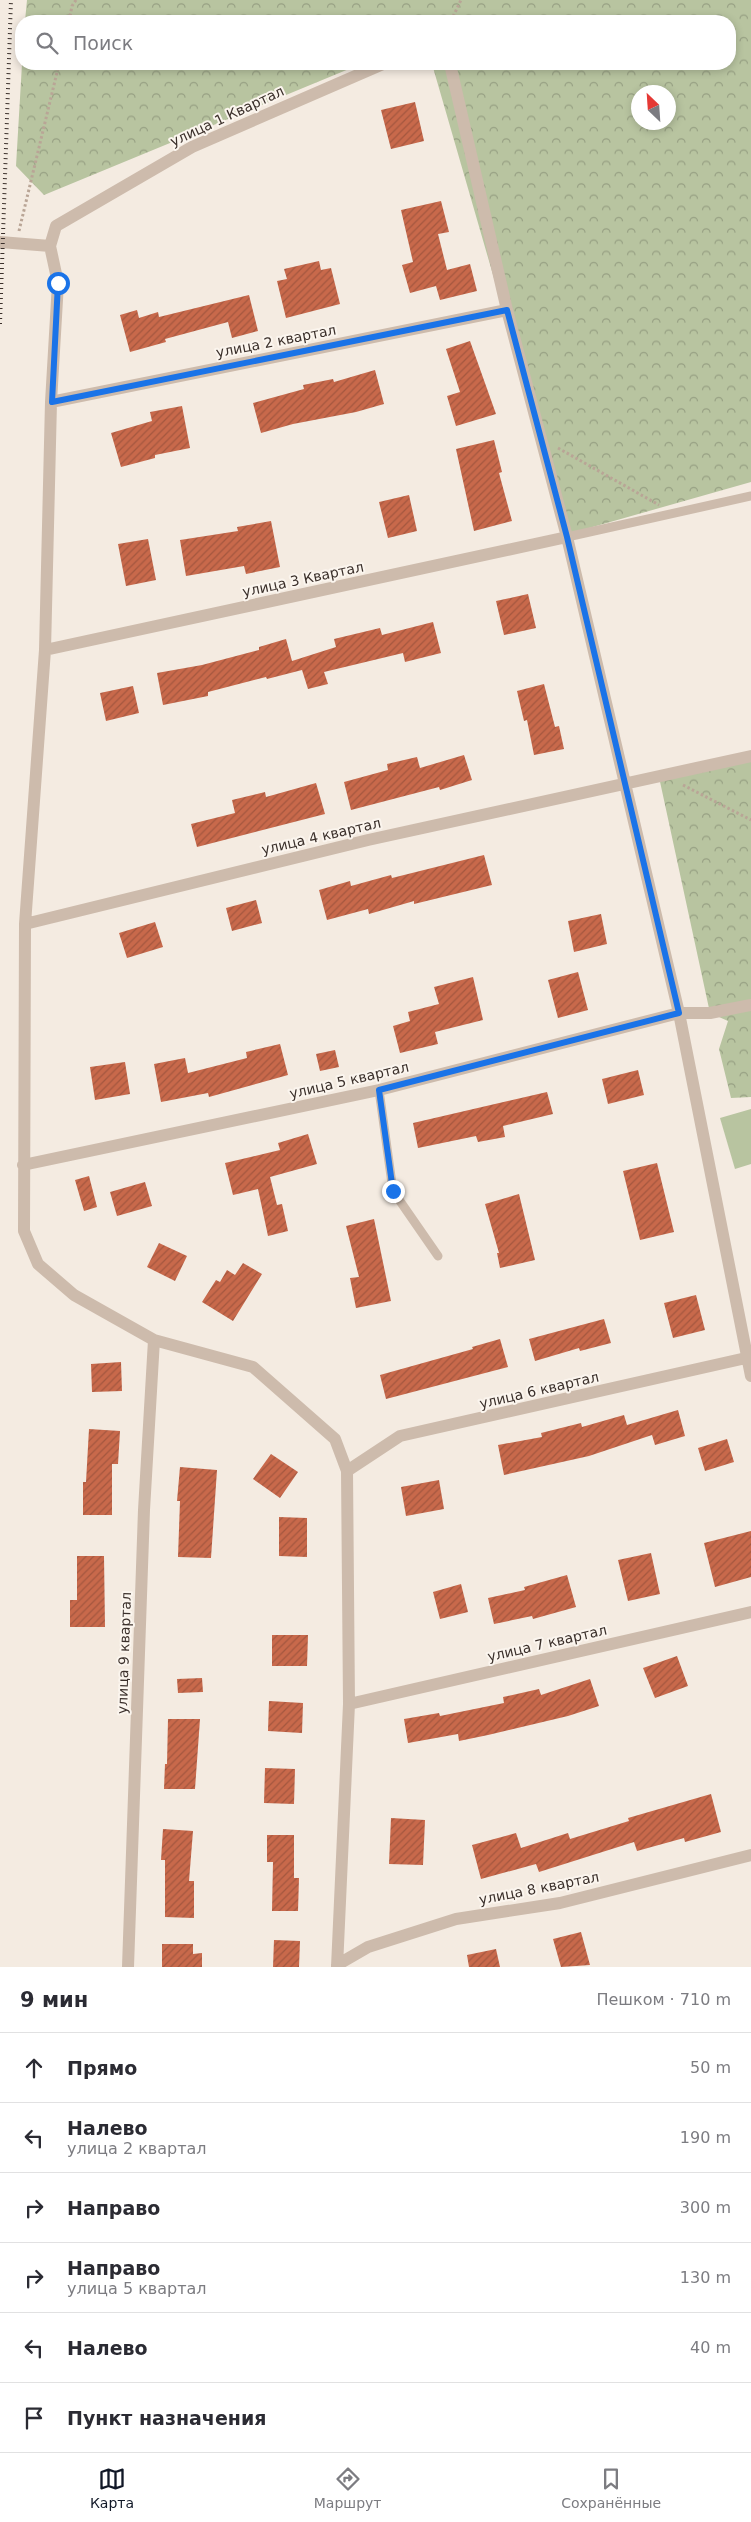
<!DOCTYPE html>
<html lang="ru">
<head>
<meta charset="utf-8">
<style>
  body { margin:0; font-family:"DejaVu Sans",sans-serif; background:#f2f2f3; color:#2b2b33 }
  .compass { position:absolute; left:631px; top:85px; width:45px; height:45px; border-radius:50%; background:#fff; box-shadow:0 2px 8px #0003; rotate:335deg }
  .stop { position:absolute; width:15px; height:15px; margin:-11px; border:4px solid #1a73e8; border-radius:50%; background:#fff }
  .stop.end { background:#1a73e8; border-color:#fff; box-shadow:0 1px 5px #0008 }
  .list { margin:0; padding:0; list-style:none }
  h2 { display:flex; justify-content:space-between; align-items:center; height:65px; margin:0; padding:0 20px; font-size:21px }
  h2 small { font-size:16px; font-weight:400; color:#7c7c81 }
  .list li { display:grid; grid-template-columns:32px 1fr auto; gap:15px; align-items:center; box-sizing:border-box; height:70px; padding:0 20px; border-top:1px solid #e1e1e2 }
  .list b { display:block; font-size:19px; white-space:nowrap }
  .list p { margin:0; font-size:16px; white-space:nowrap; color:#7c7c81 }
  .list em { font-size:16px; font-style:normal; color:#7c7c81 }
  .icon { flex:none; width:28px; height:28px; fill:none; stroke:currentColor; stroke-width:2; stroke-linecap:round; stroke-linejoin:round }
  .map { position:relative; flex:none; width:751px; height:1967px; overflow:hidden }
  .search { position:absolute; background:#fff; box-shadow:0 2px 8px #0003; left:15px; right:15px; top:15px; height:55px; display:flex; align-items:center; gap:12px; box-sizing:border-box; padding:0 18px; border-radius:20px; color:#7c7c81; font-size:19px }
  .sheet { height:485px; background:#fff }
  nav { display:flex; justify-content:space-around; align-items:center; box-sizing:border-box; height:70px; border-top:1px solid #e1e1e2; background:#fff; font-size:14px; color:#7c7c81 }
  nav a { display:grid; justify-items:center; gap:2px }
  nav .on { color:#111827 }
  .map>svg:first-child { display:block }
</style>
</head>
<body>
<div class="map">
<svg width="751" height="1967" viewBox="0 0 751 1967">
  <defs>
    <pattern id="forest-crowns" width="20" height="18" patternUnits="userSpaceOnUse" patternTransform="scale(1.25)"><rect width="20" height="18" fill="#b8c4a0"/><path d="M2 6a3 3 0 1 1 6 0M12 15a3 3 0 1 1 6 0" fill="none" stroke="#97a083"/></pattern>
    <pattern id="building-hatch" width="6" height="6" patternUnits="userSpaceOnUse" patternTransform="scale(1.25)"><rect width="6" height="6" fill="#c8694b"/><path d="M-1 1l2-2M0 6l6-6M5 7l2-2" fill="none" stroke="#a4573f"/></pattern>
  </defs>
  <rect width="100%" height="100%" fill="#f4ebe1"/>
  <path fill="url(#forest-crowns)" fill-rule="evenodd" d="M27 0H751V482L568 534 432 64H730V21H25ZM638 92H668V122H638Z
    M22 64H361L44 195 16 166Z
    M751 756V1097L731 1098 719 1049 728 1021 710 1013 659 777Z"/>
  <path fill="#b8c4a0" d="M751 1109V1164L735 1169 720 1118Z"/>
  <path fill="url(#building-hatch)" d="M415 102 424 141 391 149 381 110Z
    M441 201 449 232 438 234 447 270 470 264 477 291 440 300 436 286 410 293 402 265 413 262 401 210Z
    M319 261 321 270 331 268 340 304 286 318 277 281 287 279 284 269Z
    M249 295 258 331 232 338 228 322 165 339 166 342 130 352 120 315 137 310 139 318 158 312 159 317Z
    M470 341 496 414 456 426 447 396 460 392 446 349Z
    M375 370 384 404 356 412 293 424 261 433 253 403 304 389 303 385 333 379 334 382Z
    M182 406 190 448 155 455V458L121 467 111 433 152 421 150 412Z
    M494 440 502 472 499 473 512 521 474 531 456 449Z
    M409 495 417 531 388 538 379 502Z
    M271 521 280 567 246 574 244 566 186 576 180 540 238 531 237 527Z
    M148 539 156 580 126 586 118 544Z
    M528 594 536 628 504 635 496 601Z
    M433 622 441 653 405 662 403 653 324 672 328 684 308 689 302 670 267 679 266 677 208 692V696L163 705 157 673 202 665 259 650V647L286 639 292 661 336 647 334 639 380 628 382 635Z
    M544 684 555 727 559 726 564 749 534 755 527 720 524 721 517 691Z
    M133 686 139 713 106 721 100 693Z
    M464 755 472 780 440 790 439 787 351 810 344 782 388 770 387 764 417 757 420 768Z
    M316 783 325 814 197 847 191 824 235 813 232 800 265 792 266 797Z
    M484 855 492 885 414 904V901L369 914 368 909 327 920 319 890 350 881 351 886 391 875 392 878Z
    M256 900 262 923 232 931 226 908Z
    M601 914 607 944 574 952 568 921Z
    M155 922 163 947 127 958 119 933Z
    M578 972 588 1010 558 1018 548 980Z
    M473 977 483 1020 435 1032 438 1044 400 1053 393 1026 410 1021 408 1012 439 1004 434 987Z
    M280 1044 288 1075 209 1097 208 1093 161 1102 154 1064 185 1058 188 1073 247 1058 246 1052Z
    M335 1050 339 1067 320 1071 316 1054Z
    M125 1062 130 1094 95 1100 90 1067Z
    M638 1070 644 1095 608 1104 602 1079Z
    M547 1092 553 1114 503 1126 505 1137 478 1142 476 1136 418 1148 413 1123Z
    M308 1134 317 1164 270 1177 277 1205 282 1204 288 1231 268 1236 258 1189 233 1195 225 1163 280 1150 278 1143Z
    M657 1163 674 1232 640 1240 623 1171Z
    M89 1176 97 1207 84 1211 75 1180Z
    M145 1182 152 1206 117 1216 110 1192Z
    M519 1194 535 1260 500 1268 497 1253H499L485 1204Z
    M374 1219 391 1301 356 1308 350 1278 359 1277 346 1226Z
    M159 1243 187 1256 175 1281 147 1267Z
    M243 1263 262 1274 233 1321 202 1302 216 1280 220 1282 227 1270 235 1275Z
    M696 1295 705 1330 673 1338 664 1303Z
    M604 1319 611 1343 580 1351 579 1348 535 1361 529 1339Z
    M500 1339 508 1367 386 1399 380 1375 473 1349 472 1347Z
    M121 1362 122 1391 92 1392 91 1364Z
    M678 1410 685 1436 655 1445 652 1435 589 1456 504 1475 498 1445 542 1437 541 1433 581 1423 582 1427 624 1415 627 1425Z
    M89 1429 120 1431 118 1464H112V1515H83V1482H86Z
    M727 1439 734 1462 705 1471 698 1448Z
    M271 1454 298 1472 280 1498 253 1479Z
    M180 1467 217 1470 211 1558 178 1557 180 1501H177Z
    M439 1480 444 1509 406 1516 401 1487Z
    M279 1517 307 1518V1557L279 1556Z
    M751 1531V1577L715 1587 704 1543Z
    M651 1553 660 1594 628 1601 618 1560Z
    M77 1556H104L105 1627H70V1600H77Z
    M567 1575 576 1607 533 1619 532 1616 494 1624 488 1598 525 1590 524 1587Z
    M461 1584 468 1612 440 1619 433 1592Z
    M272 1635H308L307 1666H272Z
    M677 1656 688 1686 655 1698 643 1668Z
    M202 1678 203 1692 178 1693 177 1679Z
    M590 1679 599 1706 568 1716 488 1735 459 1741 458 1734 408 1743 404 1719 439 1713 440 1716 504 1703 503 1697 539 1689 541 1695Z
    M269 1701 303 1703 302 1733 268 1731Z
    M168 1719H200L195 1789H164L165 1764H167Z
    M265 1768 295 1769 294 1804 264 1803Z
    M711 1794 721 1832 685 1842 684 1838 637 1851 634 1842 539 1872 536 1864 481 1879 472 1845 516 1833 521 1848 568 1833 570 1839 629 1821 628 1818Z
    M391 1818 425 1820 423 1865 389 1864Z
    M163 1829 193 1831 189 1881H194V1918L165 1917V1860H161Z
    M267 1835H294V1878H299L298 1911H272L273 1862H267Z
    M581 1932 590 1965 561 1967 553 1939Z
    M274 1940 300 1941 299 1967H273Z
    M162 1944H193V1954L202 1953V1967H162Z
    M496 1949 500 1967H469L467 1955Z"/>
  <g fill="none" stroke-linecap="round" stroke-linejoin="round">
    <path stroke="#b9a596" stroke-width="3" stroke-dasharray="2.5 2.5" stroke-linecap="butt" d="M69 21 72 6 76 0
      M451 21 461 0
      M19 231 59 64
      M558 448 659 505
      M683 785 751 820"/>
    <path stroke="#cdbbac" stroke-width="9" d="M567 537 751 496
      M379 1090 393 1191 438 1256"/>
    <path stroke="#cdbbac" stroke-width="12" d="M450 64 507 310 567 537 679 1013 751 1376
      M0 242 50 246
      M51 402 507 310
      M45 650 567 537
      M25 924 368 840 751 756
      M23 1165 379 1090 679 1013H710L751 1005
      M347 1471 400 1436 746 1358
      M349 1704 751 1612
      M337 1965 368 1947 456 1919 560 1903 751 1855
      M128 1967 144 1510 154 1340
      M337 1967 349 1704 347 1471 335 1439 253 1367 154 1340 74 1295 38 1264 24 1231 25 924 45 650 51 402 58 283 50 246 56 226 192 147 383 64"/>
    <path stroke="#3b302b" stroke-width="4" stroke-dasharray="1 4" stroke-linecap="butt" d="M0 324 11 0"/>
  </g>
  <g fill="none" stroke-linecap="round" stroke-linejoin="round">
    <path stroke="#1a73e8" stroke-width="6" d="M58 283 52 402 507 310 567 537 679 1013 379 1090 393 1191"/>
  </g>
  <g text-anchor="middle" dominant-baseline="central" stroke-width="4" stroke-linejoin="round" paint-order="stroke">
    <g font-size="14" fill="#3b302b" stroke="#fbf5ee">
      <text transform="translate(227 116) rotate(-25)">улица 1 Квартал</text>
      <text transform="translate(276 341) rotate(-11)">улица 2 квартал</text>
      <text transform="translate(303 579) rotate(-12)">улица 3 Квартал</text>
      <text transform="translate(321 836) rotate(-13)">улица 4 квартал</text>
      <text transform="translate(349 1080) rotate(-13)">улица 5 квартал</text>
      <text transform="translate(539 1390) rotate(-13)">улица 6 квартал</text>
      <text transform="translate(547 1643) rotate(-13)">улица 7 квартал</text>
      <text transform="translate(124 1653) rotate(-88)">улица 9 квартал</text>
      <text transform="translate(539 1888) rotate(-11)">улица 8 квартал</text>
    </g>
  </g>
</svg>
<svg class="compass" viewBox="-18 -18 36 36"><path d="M0-13l5 13h-10z" fill="#e53935"/><path d="M0 13l5-13h-10z" fill="#7c7c81"/></svg>
<div class="stop" style="left:58px;top:283px"></div>
<div class="stop end" style="left:393px;top:1191px"></div>
<div class="search"><svg class="icon" aria-label="search" viewBox="0 0 24 24"><circle cx="10" cy="10" r="6"/><path d="M15 15l6 6"/></svg>Поиск</div>
</div>
<section class="sheet">
<h2>9 мин<small>Пешком · 710 m</small></h2>
<ul class="list">
<li><svg class="icon" aria-label="ahead" viewBox="0 0 24 24"><path d="M12 20V5M6 11l6-6 6 6"/></svg><div><b>Прямо</b></div><em>50 m</em></li>
<li><svg class="icon" aria-label="left" viewBox="0 0 24 24"><path d="M17 20v-9H6M10 6l-5 5 5 5"/></svg><div><b>Налево</b><p>улица 2 квартал</p></div><em>190 m</em></li>
<li><svg class="icon" aria-label="right" viewBox="0 0 24 24"><path d="M7 20v-9h11M14 6l5 5-5 5"/></svg><div><b>Направо</b></div><em>300 m</em></li>
<li><svg class="icon" aria-label="right" viewBox="0 0 24 24"><path d="M7 20v-9h11M14 6l5 5-5 5"/></svg><div><b>Направо</b><p>улица 5 квартал</p></div><em>130 m</em></li>
<li><svg class="icon" aria-label="left" viewBox="0 0 24 24"><path d="M17 20v-9H6M10 6l-5 5 5 5"/></svg><div><b>Налево</b></div><em>40 m</em></li>
<li><svg class="icon" aria-label="arrive" viewBox="0 0 24 24"><path d="M6 21V4h12l-3 4 3 4H6"/></svg><div><b>Пункт назначения</b></div></li>
</ul>
</section>
<nav>
<a class="on"><svg class="icon" aria-label="map" viewBox="0 0 24 24"><path d="M3 6l6-2 6 2 6-2v14l-6 2-6-2-6 2zM9 4v14M15 6v14"/></svg>Карта</a>
<a><svg class="icon" aria-label="directions" viewBox="0 0 24 24"><path d="M12 3l9 9-9 9-9-9zM9 14v-3h6M13 9l2 2-2 2"/></svg>Маршрут</a>
<a><svg class="icon" aria-label="saved" viewBox="0 0 24 24"><path d="M7 4h10v16l-5-4-5 4z"/></svg>Сохранённые</a>
</nav>
</body>
</html>
